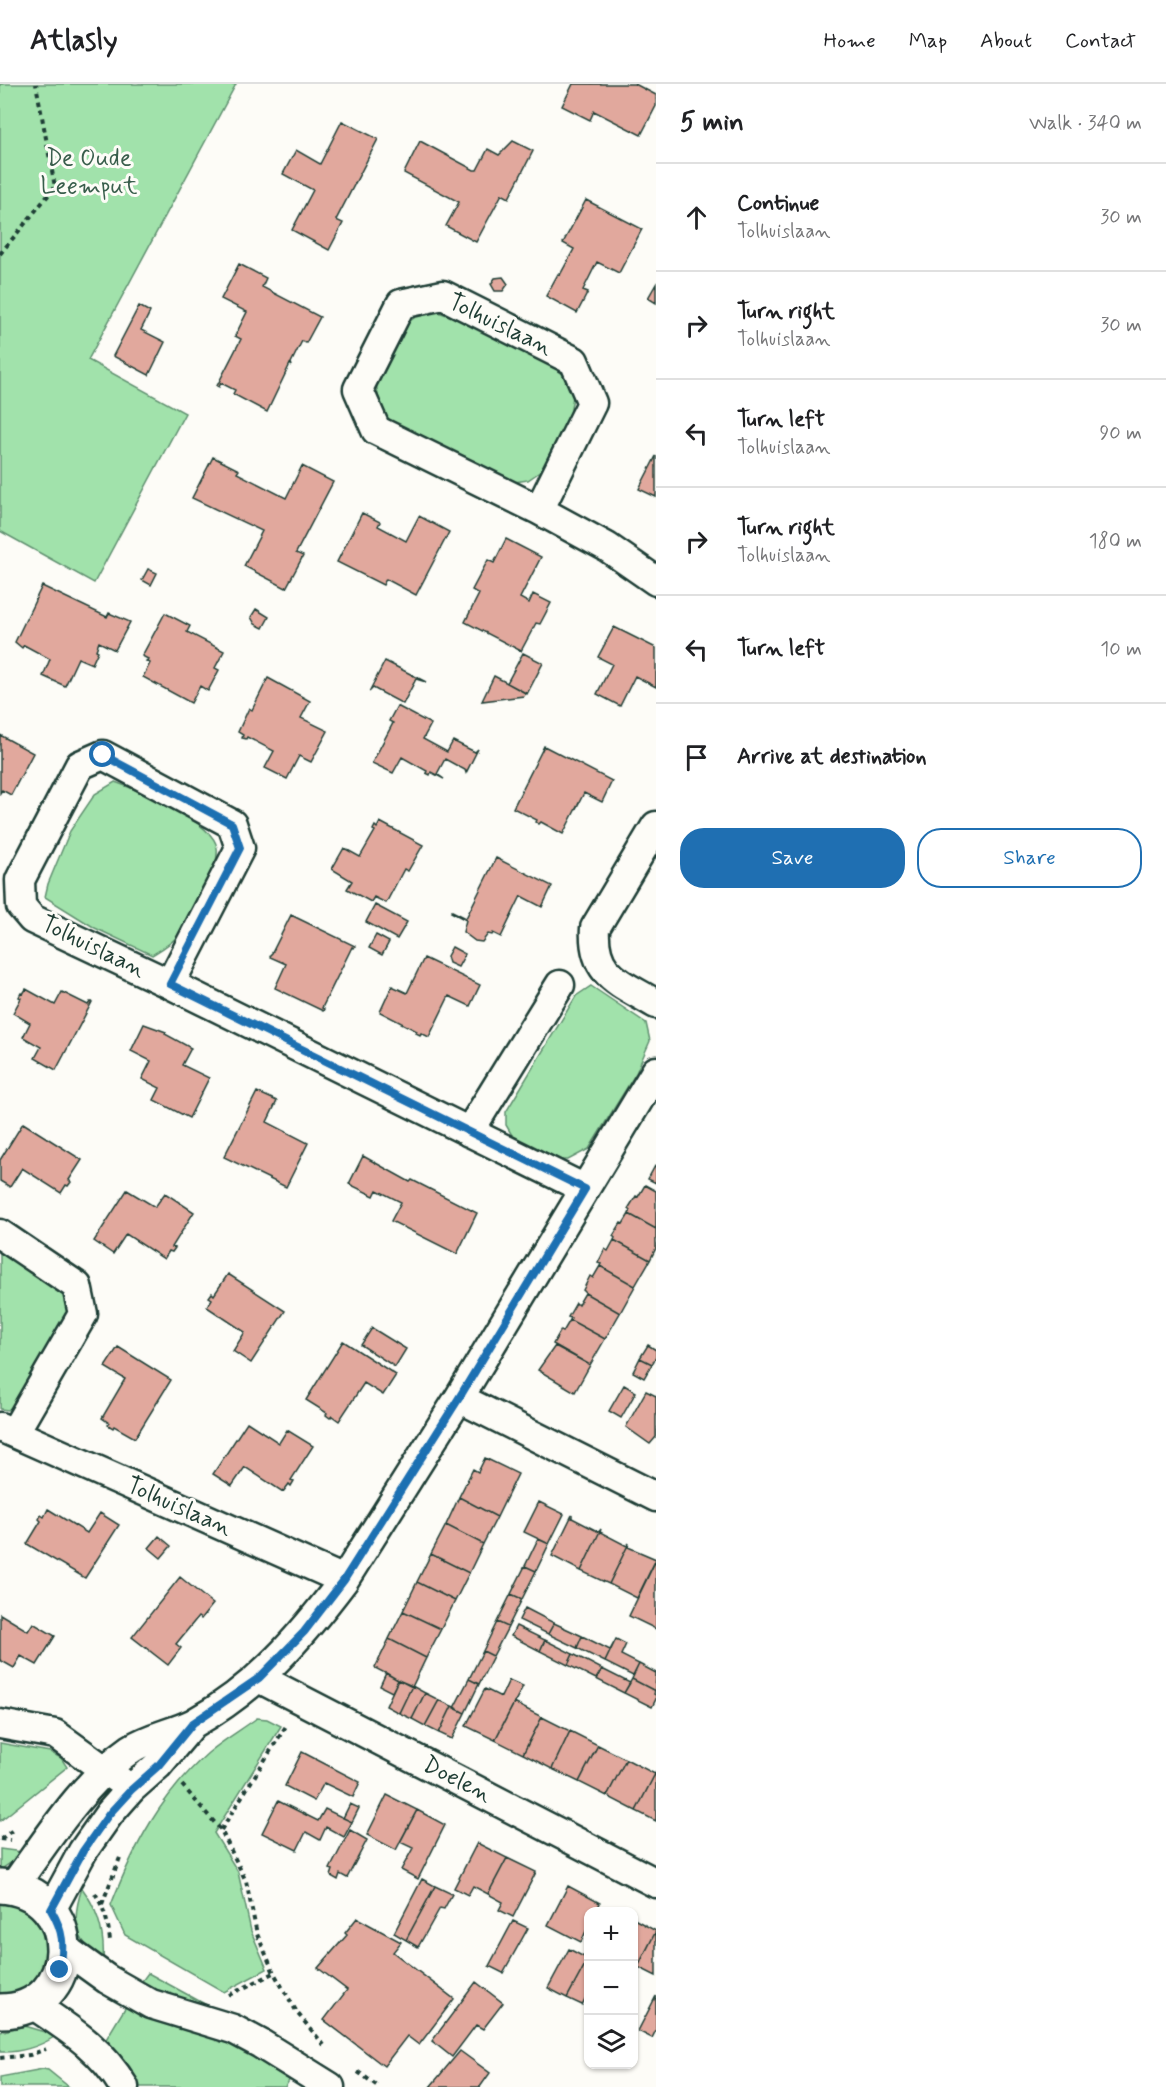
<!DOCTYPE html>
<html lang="en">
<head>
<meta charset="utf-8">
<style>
  body { margin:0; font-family:Mynerve,sans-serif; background:#f6f6f6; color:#202124 }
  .controls { position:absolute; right:18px; bottom:18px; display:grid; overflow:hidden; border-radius:12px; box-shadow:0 2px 4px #0004 }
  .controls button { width:54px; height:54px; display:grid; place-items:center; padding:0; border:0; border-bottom:2px solid #e0e0e0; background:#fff; color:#202124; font:30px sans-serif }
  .stop { position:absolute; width:18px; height:18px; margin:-14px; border:4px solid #1f6fb2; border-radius:50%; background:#fff }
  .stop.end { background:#1f6fb2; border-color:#fff; box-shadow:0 2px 6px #0008 }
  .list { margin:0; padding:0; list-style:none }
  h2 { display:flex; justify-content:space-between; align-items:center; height:78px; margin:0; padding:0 24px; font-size:26px }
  h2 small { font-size:20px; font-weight:400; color:#757577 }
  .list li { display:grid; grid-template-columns:39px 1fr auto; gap:18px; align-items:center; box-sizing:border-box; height:108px; padding:0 24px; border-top:2px solid #e0e0e0 }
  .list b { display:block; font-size:22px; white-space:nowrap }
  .list p { margin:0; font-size:20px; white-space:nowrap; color:#757577 }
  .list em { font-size:20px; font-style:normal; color:#757577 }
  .actions { display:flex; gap:12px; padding:18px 24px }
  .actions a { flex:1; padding:14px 0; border:2px solid #1f6fb2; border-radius:24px; text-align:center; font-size:21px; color:#1f6fb2 }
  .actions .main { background:#1f6fb2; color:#fff }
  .icon { flex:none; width:33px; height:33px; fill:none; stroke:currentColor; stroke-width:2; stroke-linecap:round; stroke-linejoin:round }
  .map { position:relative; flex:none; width:656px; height:2003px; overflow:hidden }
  header { display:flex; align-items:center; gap:36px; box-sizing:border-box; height:84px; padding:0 30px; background:#fff; border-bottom:2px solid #e0e0e0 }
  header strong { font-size:28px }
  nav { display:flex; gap:33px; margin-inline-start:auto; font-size:21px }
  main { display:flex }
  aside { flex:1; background:#fff }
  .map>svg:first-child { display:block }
</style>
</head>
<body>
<header>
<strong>Atlasly</strong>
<nav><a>Home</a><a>Map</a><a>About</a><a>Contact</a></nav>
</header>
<main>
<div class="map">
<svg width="656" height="2003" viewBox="0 0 656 2003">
  <rect width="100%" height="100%" fill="#fdfcf7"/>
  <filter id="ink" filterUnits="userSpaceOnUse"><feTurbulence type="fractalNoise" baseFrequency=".0167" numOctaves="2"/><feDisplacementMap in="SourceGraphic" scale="12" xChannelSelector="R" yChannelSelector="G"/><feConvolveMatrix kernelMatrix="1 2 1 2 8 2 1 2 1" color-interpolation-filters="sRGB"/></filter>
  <g filter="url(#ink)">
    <path fill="#a1e2ab" stroke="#609070" stroke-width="1.5" d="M0 0H236L88 276 185 329 94 499 0 447Z
      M435 227 459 235 550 280 565 292 573 312 570 331 553 370 541 387 528 396 514 398 394 341 381 327 376 300 405 241 419 230Z
      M115 698C138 706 214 738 217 764 219 780 207 798 201 812 187 844 183 853 152 871L95 844 45 813 48 800 70 747 95 710Z
      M591 902 646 939 650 957 636 989 589 1065 568 1076H557L513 1053 506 1041V1028L576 912Z
      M0 1166 51 1197 67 1215 69 1232 22 1317 8 1326 0 1325Z
      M257 1634 267 1635 281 1642 214 1749 238 1788 251 1847 267 1885 224 1908 125 1851 111 1821C134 1762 160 1712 208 1669 223 1656 241 1646 257 1634Z
      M0 1659 50 1668 61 1674 67 1683 0 1737Z
      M0 1765 23 1768 16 1775 0 1786Z
      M82 1804C99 1827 105 1850 103 1877 74 1855 71 1837 82 1804Z
      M0 1818 29 1826 43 1843 49 1874 33 1902 0 1914Z
      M148 1889 212 1924 139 1901Z
      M128 1919 203 1946 292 1992 285 2003H136L105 1957Z
      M24 1942 48 1949 54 1953C39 1963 18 1969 0 1968V1948Z
      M43 1985 48 1986 69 2003H0V1993Z"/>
    <path fill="#e1a89d" stroke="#1f3d34" stroke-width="1.5" d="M573 0H635L656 11V22L641 51 594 27 590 36 562 22Z
      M342 37 378 55 336 136 343 139 329 166 292 146 313 106 283 90 296 66 320 80Z
      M420 57 474 86H477L488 65 499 71 513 57 533 67 509 114 502 110 476 158 446 142 459 118 404 89Z
      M586 116 642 145 619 189 597 178 583 206 588 208 577 229 546 212 558 190 560 191 574 165 563 159Z
      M239 180 266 194 262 203 320 233 306 259 302 257 291 279 292 282 290 280 267 328 233 310 235 306 221 299 219 303 217 302 241 255 235 252 247 228 221 215Z
      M503 193 508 200 503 207H495L491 200 495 194Z
      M656 200V219L648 214Z
      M139 222 150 228 141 246 165 258 149 291 113 272Z
      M656 372V413L639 405Z
      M213 373 239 386 237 389 286 414 302 382 333 398 296 469 303 472 286 504 244 482 262 447 192 414Z
      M362 429 380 438 378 442 406 457 419 432 449 448 416 511 386 495 383 501 337 478Z
      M506 455 541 473 520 514 529 519 533 510 551 519 540 540 536 539 521 567 465 538 479 510 472 506 488 476 494 479Z
      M148 485 157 489 151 501 142 496Z
      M42 502 107 533 109 529 130 538 115 566 99 558 96 566 98 567 92 580 78 574 65 602 43 592 50 575 24 561 22 564 15 558Z
      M256 525 269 533 263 544 255 540 251 533Z
      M165 529 190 542 187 548 224 567 215 584 219 586 208 607 200 602 191 619 143 593 150 579 146 577 148 575 142 572Z
      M614 543 656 564V603L635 592 620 622 597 610 612 580 598 573Z
      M523 569 543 579 527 610 507 599Z
      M385 577 426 598 416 595 403 620 373 604 369 608Z
      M494 592 526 609 524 612 482 617Z
      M268 594 310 617 301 634 328 647 311 678 299 672 287 695 265 684 274 667 247 653 246 655 242 654 243 651 238 648 249 624 252 626Z
      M397 622 431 640 423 655 447 668 453 657 475 668 478 665 466 689 465 686 445 675 437 690 444 695 431 688 430 691 426 689 427 687 402 673 393 689 372 679 393 639 389 637Z
      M0 651 33 669 11 711 2 706 0 709Z
      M544 662 612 697 602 718 584 709 563 750 541 738 539 740 536 738 537 736 513 724Z
      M380 738 423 761 408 787 404 785 386 819 374 813 371 818 347 805 352 797 332 785 344 764 360 773 375 747 373 746 375 742 377 744Z
      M496 774 552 802 542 823 521 812 501 853 493 849 492 851 488 850 482 858 475 857 463 848 466 836 451 828 452 827 466 834Z
      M375 821 407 838 397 855 366 838Z
      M291 831 355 862 354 864 352 863 322 924 324 925 323 927 275 904 286 880 270 873Z
      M376 851 389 858 382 871 369 864Z
      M452 863 465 870 458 883 449 879 447 872Z
      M424 874 480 901 470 922 449 912 429 953 421 949 420 951 416 949 417 947 380 928 392 902 407 909Z
      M26 905 55 921 62 908 88 921 90 918H92L56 986 35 974 41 963 23 953 30 939 13 929 21 914 19 913 21 909 23 910Z
      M144 940 166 948 165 950 191 964 182 981 209 994 189 1034 154 1016 160 1004 142 995 151 977 131 967Z
      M257 1008 277 1017 267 1038 308 1059 286 1103 224 1073Z
      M23 1039 82 1076 69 1096 71 1098 68 1102 66 1101 61 1109 22 1084 10 1103 0 1097V1076Z
      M363 1072 410 1098 412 1096 477 1129 457 1170 391 1137 401 1118 377 1106 374 1112 349 1100Z
      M655 1082H656V1099L648 1095Z
      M645 1101 656 1107V1145L629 1130 630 1127 628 1125 636 1112 638 1113Z
      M127 1106 155 1123 165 1109 194 1128 172 1163 175 1164 172 1168 169 1167 164 1175 126 1150 113 1170 94 1157Z
      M629 1130 656 1145V1164L650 1176 614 1156 615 1154 613 1152 621 1139 623 1140Z
      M614 1156 650 1176 635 1202 600 1182 601 1180 598 1179 605 1165 608 1167Z
      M600 1182 635 1202 620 1229 585 1209V1208L583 1206 590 1192 593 1194Z
      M228 1190 285 1227 251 1279 233 1267 245 1248 207 1223 212 1215 209 1213 212 1209 214 1211Z
      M585 1209 620 1229 605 1255 570 1236 571 1234 568 1233 576 1219 578 1221Z
      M570 1236 605 1255 590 1281 553 1260 561 1246 563 1248Z
      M372 1244 406 1265 395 1283 361 1261Z
      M343 1257 396 1291 383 1311 364 1299 339 1337 332 1332 330 1334 326 1331 327 1329 306 1316Z
      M648 1261 656 1266V1273L652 1280 640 1274Z
      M555 1262 590 1281 575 1308 538 1286Z
      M118 1263 171 1296 135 1354 114 1342 113 1344 108 1341 109 1339 102 1334 125 1295 105 1283Z
      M640 1274 652 1280 644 1294 633 1288Z
      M624 1301 636 1308 621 1334 609 1327Z
      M646 1307 656 1312V1353L650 1360 626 1343Z
      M247 1338 279 1359 287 1346 313 1362 291 1396 294 1397 291 1402 289 1400 283 1408 245 1383 232 1402 213 1390Z
      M485 1374 518 1390 497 1433 459 1413 473 1385 478 1388Z
      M459 1413 497 1433 483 1460 446 1441Z
      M539 1418 564 1430 549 1460 524 1448Z
      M48 1425 87 1449 100 1429 119 1441 85 1494 27 1460 41 1437 39 1435 41 1431 44 1433Z
      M572 1431V1434L599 1448 601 1445 581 1487 552 1472Z
      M446 1441 483 1460 469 1489 431 1470Z
      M601 1445 600 1448 627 1462 629 1459 609 1500 581 1487Z
      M159 1452 171 1462 161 1474 149 1464Z
      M538 1455 549 1460 536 1487 525 1482Z
      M629 1459 628 1463 656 1475 637 1514 609 1500Z
      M431 1470 469 1489 455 1517 417 1498Z
      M656 1476V1545L629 1532Z
      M525 1482 536 1487 522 1515 511 1510Z
      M180 1493 213 1520 201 1535 198 1533 176 1560 181 1564 168 1581 132 1553Z
      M417 1498 455 1517 441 1545 403 1527Z
      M511 1510 522 1515 508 1543 497 1538Z
      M525 1524 554 1539 548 1550 519 1536Z
      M403 1527 441 1545 426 1574 389 1555Z
      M0 1530 28 1547 33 1539 55 1552 37 1581 21 1572 14 1584 0 1576Z
      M497 1538 508 1543 493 1572 483 1567Z
      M554 1539 582 1552 577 1564 548 1550Z
      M516 1542 545 1556 540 1567 511 1552Z
      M582 1552 610 1566 616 1555 605 1578 577 1564Z
      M389 1555 426 1574 412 1603 375 1584Z
      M616 1555 626 1560 621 1571 639 1580 633 1592 605 1578Z
      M545 1556 573 1570 568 1581 540 1567Z
      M483 1567 493 1572 479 1600 469 1595Z
      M573 1570 602 1585 596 1595 568 1581Z
      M639 1580 656 1589 655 1607 632 1595Z
      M602 1585 630 1599 624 1609 596 1595Z
      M386 1589 398 1596 392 1608 380 1602Z
      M469 1595 479 1600 465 1629 454 1624Z
      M632 1595 655 1607 654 1610 656 1611V1615L652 1623 624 1609Z
      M398 1596 412 1602 399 1629 386 1622Z
      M509 1596 523 1602 495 1656 466 1642 485 1605 501 1613Z
      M412 1602 425 1609 412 1635 399 1629Z
      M425 1609 439 1616 425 1642 412 1635Z
      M439 1616 452 1622 439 1649 425 1642Z
      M514 1619 542 1633 523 1670 495 1656Z
      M452 1622 465 1629 452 1655 439 1649Z
      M542 1633 570 1647 552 1685 523 1670Z
      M570 1647 598 1661 579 1698 552 1685Z
      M598 1661 626 1675 607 1712 579 1698Z
      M302 1668 360 1698 353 1713 324 1699 314 1717 285 1702Z
      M626 1675 655 1690 636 1727 607 1712Z
      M656 1688V1737L636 1727Z
      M387 1711 417 1726 396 1766 367 1751Z
      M278 1717 318 1737 325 1725 352 1738 344 1753 326 1743 320 1756 306 1748 297 1766 262 1749Z
      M350 1720 359 1724 352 1738 343 1734Z
      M417 1726 445 1741 418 1795 401 1786 413 1764 400 1758Z
      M350 1746 367 1756 347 1794 340 1790 338 1796 331 1792 333 1786 330 1785Z
      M477 1759 507 1774 488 1810 473 1802 468 1811 454 1804Z
      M507 1774 536 1788 513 1833 499 1826 503 1818 488 1810Z
      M422 1795 435 1802 406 1856 394 1849Z
      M435 1802 452 1810 444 1825 440 1824 418 1863 406 1856Z
      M568 1802 600 1819 596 1828H588V1843L581 1858 548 1841Z
      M357 1834 401 1858 393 1868 454 1915 419 1961 407 1952 384 1982 324 1936 347 1906 318 1884 347 1851 345 1849Z
      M634 1835 656 1847 634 1890Z
      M513 1837 528 1844 503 1889 489 1882Z
      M656 1847V1892L638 1883Z
      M569 1865 588 1875 567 1914 548 1904Z
      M588 1875V1909L582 1921 567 1914Z
      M476 1898 503 1919 483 1945 476 1941 452 1973 432 1957Z
      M656 1912V1946L652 1954 638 1947Z
      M460 1967 490 1989 480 2003H430Z"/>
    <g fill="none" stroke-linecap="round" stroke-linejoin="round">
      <defs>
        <path id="minor" d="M539 426 592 319 574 277 443 211 401 220 358 305 376 346 539 426 607 463 656 497
          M656 742 595 844C592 892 620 898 656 920
          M170 900 240 764 232 740 103 671 80 681 20 796 21 822 32 835 170 900 585 1105
          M469 1048 560 901
          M0 1150 77 1202 83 1230 14 1349
          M459 1314 656 1413
          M0 1343 344 1496
          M259 1594 656 1799
          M0 1640 55 1650 120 1697
          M13 1803C48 1755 82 1699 131 1665 149 1653 174 1649 194 1639 258 1603 300 1554 344 1496L459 1314 656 987
          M51 1826 83 1767 109 1730 131 1705 158 1681 190 1643
          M64 1864 107 1895 151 1920 233 1945 261 1960 330 2003
          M32 1920C69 1945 100 1963 124 2003"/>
        <path id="tertiary" d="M0 1802C86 1807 82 1927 0 1927"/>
      </defs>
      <use href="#minor" stroke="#1f3d34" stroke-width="33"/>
      <use href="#tertiary" stroke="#1f3d34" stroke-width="38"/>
      <path stroke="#1f3d34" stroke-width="4" stroke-dasharray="4.5 4.5" stroke-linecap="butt" d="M0 170 55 103 36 0
        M182 1701 221 1746 246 1797 257 1850 274 1889 298 1930 324 1961
        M221 1746 286 1642
        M0 1755 10 1756
        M1 1755 14 1745
        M95 1809C104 1824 109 1840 110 1858
        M102 1820 121 1771
        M229 1911 274 1889
        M0 1974 30 1971 46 1965
        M358 1988 379 2003"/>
      <use href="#minor" stroke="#fdfcf7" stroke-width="28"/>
      <use href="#tertiary" stroke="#fdfcf7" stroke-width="33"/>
    </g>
  </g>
  <g fill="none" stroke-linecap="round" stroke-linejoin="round" filter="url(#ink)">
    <path stroke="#1f6fb2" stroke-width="8" d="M60 1886C64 1861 64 1848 51 1826L83 1767 109 1730 131 1706 158 1682 193 1639 259 1594 304 1548 344 1496 459 1314 585 1105 170 900 240 764 232 740 103 671"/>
  </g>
  <g text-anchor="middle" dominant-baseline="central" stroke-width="6" stroke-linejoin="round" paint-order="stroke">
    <g font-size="24" fill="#395e4c" stroke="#fdfcf7">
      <text x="89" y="74">De Oude<tspan x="89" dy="28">Leemput</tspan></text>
    </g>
    <g font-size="24" fill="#1f3d34" stroke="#fdfcf7">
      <text transform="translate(500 241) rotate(26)">Tolhuislaan</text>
      <text transform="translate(93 863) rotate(26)">Tolhuislaan</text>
      <text transform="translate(179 1423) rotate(24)">Tolhuislaan</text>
      <text transform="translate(457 1696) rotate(27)">Doelen</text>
    </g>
  </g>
</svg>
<div class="controls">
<button>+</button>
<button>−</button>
<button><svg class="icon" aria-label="layers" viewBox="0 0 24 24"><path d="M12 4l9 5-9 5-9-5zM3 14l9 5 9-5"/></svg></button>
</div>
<div class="stop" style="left:103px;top:671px"></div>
<div class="stop end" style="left:60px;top:1886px"></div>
</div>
<aside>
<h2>5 min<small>Walk · 340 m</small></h2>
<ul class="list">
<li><svg class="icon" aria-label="ahead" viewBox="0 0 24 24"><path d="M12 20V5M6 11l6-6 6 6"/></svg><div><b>Continue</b><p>Tolhuislaan</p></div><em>30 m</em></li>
<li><svg class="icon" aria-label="right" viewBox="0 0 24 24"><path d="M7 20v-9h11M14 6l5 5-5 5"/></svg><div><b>Turn right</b><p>Tolhuislaan</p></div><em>30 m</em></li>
<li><svg class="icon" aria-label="left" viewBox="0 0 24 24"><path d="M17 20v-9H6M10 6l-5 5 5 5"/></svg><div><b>Turn left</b><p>Tolhuislaan</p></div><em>90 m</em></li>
<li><svg class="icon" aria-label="right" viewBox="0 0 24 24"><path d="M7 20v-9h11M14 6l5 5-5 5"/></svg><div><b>Turn right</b><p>Tolhuislaan</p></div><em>180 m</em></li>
<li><svg class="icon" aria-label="left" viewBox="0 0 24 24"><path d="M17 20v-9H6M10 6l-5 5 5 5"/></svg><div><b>Turn left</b></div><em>10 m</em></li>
<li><svg class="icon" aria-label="arrive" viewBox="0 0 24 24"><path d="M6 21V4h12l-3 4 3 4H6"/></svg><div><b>Arrive at destination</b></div></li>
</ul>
<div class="actions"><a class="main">Save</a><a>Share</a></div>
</aside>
</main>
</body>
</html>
